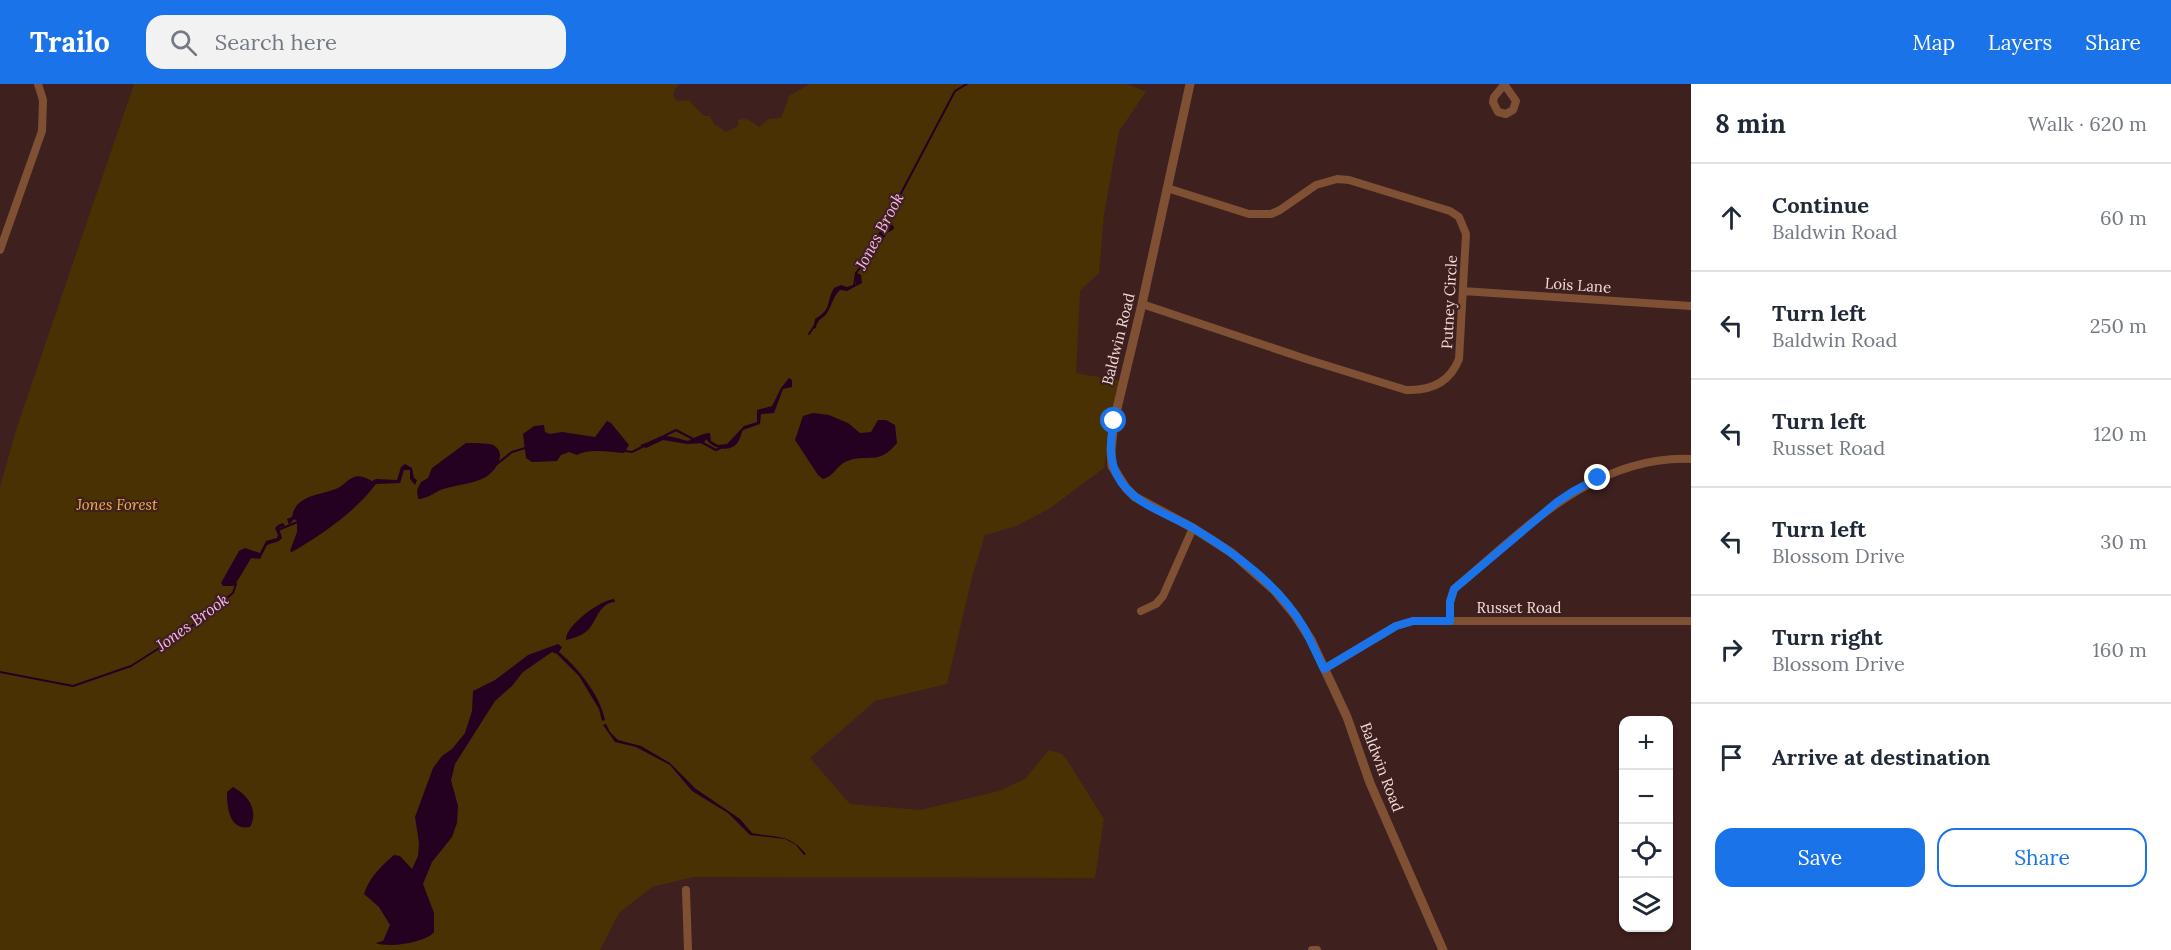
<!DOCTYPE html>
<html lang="en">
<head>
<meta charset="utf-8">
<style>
  body { margin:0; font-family:Lora,serif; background:#f2f2f3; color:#1f2937 }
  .controls { position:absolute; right:18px; bottom:18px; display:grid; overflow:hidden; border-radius:12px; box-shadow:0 2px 4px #0004 }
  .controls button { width:54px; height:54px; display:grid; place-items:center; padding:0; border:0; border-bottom:2px solid #e0e1e3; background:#fff; color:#1f2937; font:30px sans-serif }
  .stop { position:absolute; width:18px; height:18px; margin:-14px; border:4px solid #1a73e8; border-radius:50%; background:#fff }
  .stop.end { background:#1a73e8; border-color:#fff; box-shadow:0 2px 6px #0008 }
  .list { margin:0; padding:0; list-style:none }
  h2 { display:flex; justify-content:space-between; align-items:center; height:78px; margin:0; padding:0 24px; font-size:26px }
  h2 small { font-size:20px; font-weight:400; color:#747a83 }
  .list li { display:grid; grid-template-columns:39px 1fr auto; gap:18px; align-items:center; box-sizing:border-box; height:108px; padding:0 24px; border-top:2px solid #e0e1e3 }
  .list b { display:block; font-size:22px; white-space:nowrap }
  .list p { margin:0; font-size:20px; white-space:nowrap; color:#747a83 }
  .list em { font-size:20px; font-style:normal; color:#747a83 }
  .actions { display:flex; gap:12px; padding:18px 24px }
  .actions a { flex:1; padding:14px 0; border:2px solid #1a73e8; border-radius:18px; text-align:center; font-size:21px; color:#1a73e8 }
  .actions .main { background:#1a73e8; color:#fff }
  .icon { flex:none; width:33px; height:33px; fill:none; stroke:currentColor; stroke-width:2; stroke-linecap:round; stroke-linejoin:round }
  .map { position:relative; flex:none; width:1691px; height:866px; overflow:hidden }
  header { display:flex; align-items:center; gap:36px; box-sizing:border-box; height:84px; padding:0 30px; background:#1a73e8; color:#fff }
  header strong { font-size:28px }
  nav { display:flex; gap:33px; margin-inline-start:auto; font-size:21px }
  .search { width:420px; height:54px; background:#f2f2f3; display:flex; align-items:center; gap:15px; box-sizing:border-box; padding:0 21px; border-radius:18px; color:#747a83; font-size:22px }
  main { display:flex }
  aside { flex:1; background:#fff }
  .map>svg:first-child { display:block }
</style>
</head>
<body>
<header>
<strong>Trailo</strong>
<div class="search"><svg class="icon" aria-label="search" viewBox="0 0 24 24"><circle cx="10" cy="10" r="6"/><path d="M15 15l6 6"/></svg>Search here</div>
<nav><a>Map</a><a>Layers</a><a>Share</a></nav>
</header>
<main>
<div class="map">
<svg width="1691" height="866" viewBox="0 0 1691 866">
  <rect width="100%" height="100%" fill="#3e201e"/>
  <path fill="#493104" d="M134 0H679L675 5 673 11 677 17 689 16 704 32H710L714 40 726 48 738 42V36C749 33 751 38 759 43L769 35 781 34 789 12 810 0H1127L1146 8 1119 47 1104 130 1099 189 1080 207 1076 289 1120 297 1104 384 1049 425 1016 442 985 451 972 493 947 600 875 617 810 674 850 720 920 726 999 707 1025 695 1049 666 1062 670 1067 676 1104 735 1095 794 694 793 652 803 619 829 600 866H0V403L17 343Z"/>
  <path fill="#240021" d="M886 140 893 141 894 145 887 149 884 154 878 156 872 173 869 175 863 186 860 185 871 166 873 157 880 150Z
    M855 188 861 191 862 199 847 207 840 206C830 215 832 231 817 237L816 244 813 245 815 235C833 224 825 220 834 204L841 201 847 203 856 200Z
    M789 294 792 296V303L783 305 774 329 761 330 760 340 743 346C741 349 741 353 739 356 733 370 712 365 706 355L704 359 687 360 663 356 646 364 640 361C646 360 657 353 664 352 672 352 680 355 688 357 693 354 704 349 710 349L711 357 718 361 727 360 744 342 757 338V326L772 322 781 304Z
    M813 329 829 331 848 339 860 349 871 348 878 336H886L895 341 897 359C878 383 867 368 845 378 836 383 834 392 823 395L818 391 795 356 803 332Z
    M607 337 611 339 629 361 624 369C610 368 589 364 577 371L569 368 561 371 557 377 532 378 526 374 523 350 534 342 544 341 545 348 550 350 562 348 595 353Z
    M466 359C472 359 488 359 493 361 509 370 494 389 484 394 472 400 456 401 443 405 435 408 427 415 418 415L417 406 421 398 428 394 432 384Z
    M405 380 412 384 414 394 417 396 415 401 410 395V386H404L400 399 376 400C355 428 323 450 292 468L290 467 297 448V437L294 435 289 441 287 435 292 433C296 410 320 412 338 404 344 401 348 395 354 393 361 391 366 394 372 397L376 395 397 396 401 383Z
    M283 439 285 442 279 444 282 454 279 457 267 461 260 475 251 474C250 476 236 500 234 502H223L221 499 239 467 245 464 260 469 266 457 277 454 278 451 275 444 278 441Z
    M614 515 615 518C599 519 598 535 588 546 582 552 574 554 566 556 565 542 600 516 614 515Z
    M558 560 562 563 559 568C578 584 600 611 605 636L602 637 599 625 579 592 557 570 552 568 523 588 512 602 495 617 455 680 451 696 458 722 457 739 452 753 432 778 423 800 434 829V848C425 859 389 864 375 859L383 857 390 841 379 823 364 810C369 794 381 782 394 771L400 772 412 785 418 772 419 759 415 733 433 684 442 672 452 665 465 649 472 627 473 607 495 596 528 571Z
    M606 640 610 648 618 656 641 662 670 679 696 705 740 735 752 749C775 754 789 749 806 770L804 771 796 761 785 755 750 751 728 729 692 707 670 681 636 663 615 658 603 641Z
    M233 703C248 711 259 726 250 743 229 747 227 723 227 708Z"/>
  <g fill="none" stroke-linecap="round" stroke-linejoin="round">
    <path stroke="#240021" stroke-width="2" d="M879 151 955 7 967 0
      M854 202 856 189 866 175
      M809 250 819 235
      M701 358 716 366 723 363
      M625 367 632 368 676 346 693 355
      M497 380 512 368 525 364
      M278 446 300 437
      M0 588 73 602 131 582 183 549 233 509 236 500"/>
    <path stroke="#7f5034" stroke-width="8" d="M1504 0 1516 17 1513 26 1506 30 1498 28 1493 18 1494 13 1504 1
      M0 166 42 47 43 16 38 0
      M1463 207 1691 222
      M1142 220 1306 275 1406 306C1431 307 1450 298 1459 275L1466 150 1459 133 1450 127 1349 96 1337 95 1316 101 1280 126 1271 130H1249L1167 104
      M1141 527 1156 520 1163 512 1193 444
      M1450 537V518L1454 505C1523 447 1593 371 1691 375
      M1324 585 1396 542 1413 537H1691
      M686 806 688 866
      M1312 866H1317"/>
    <path stroke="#7f5034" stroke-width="9" d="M1190 0 1142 220 1114 337 1111 366 1112 382 1126 404 1135 413 1193 444 1232 469 1275 507 1295 531 1311 556 1347 633 1370 699 1443 866"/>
  </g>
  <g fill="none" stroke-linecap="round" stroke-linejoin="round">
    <path stroke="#1a73e8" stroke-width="8" d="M1114 337C1109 361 1108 386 1127 405 1143 423 1172 432 1193 444 1235 469 1279 501 1304 544 1311 557 1317 571 1324 585L1396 542 1413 537H1450V518L1454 505 1557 418 1572 408 1598 394"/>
  </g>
  <g text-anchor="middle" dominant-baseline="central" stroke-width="4.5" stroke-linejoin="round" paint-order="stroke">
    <g font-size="15" fill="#f1dcd9" stroke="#3e201e">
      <text transform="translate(1578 201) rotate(4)">Lois Lane</text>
      <text transform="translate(1449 218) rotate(-87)">Putney Circle</text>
      <text transform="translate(1118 255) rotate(-76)">Baldwin Road</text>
      <text x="1519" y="523">Russet Road</text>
      <text transform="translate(1382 683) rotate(69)">Baldwin Road</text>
    </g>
    <g font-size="15" font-style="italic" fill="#f0b34b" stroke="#3e201e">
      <text x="117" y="420">Jones Forest</text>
    </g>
    <g font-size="16" font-style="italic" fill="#fcb5f0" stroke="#3e201e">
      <text transform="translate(879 147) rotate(-62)">Jones Brook</text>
      <text transform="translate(192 538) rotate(-36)">Jones Brook</text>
    </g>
  </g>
</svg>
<div class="controls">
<button>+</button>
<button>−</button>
<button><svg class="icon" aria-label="locate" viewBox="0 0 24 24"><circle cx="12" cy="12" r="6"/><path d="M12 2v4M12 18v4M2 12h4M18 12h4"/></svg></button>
<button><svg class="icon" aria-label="layers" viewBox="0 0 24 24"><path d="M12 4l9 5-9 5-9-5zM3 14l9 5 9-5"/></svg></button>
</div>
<div class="stop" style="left:1114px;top:337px"></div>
<div class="stop end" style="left:1598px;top:394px"></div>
</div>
<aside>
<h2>8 min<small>Walk · 620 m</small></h2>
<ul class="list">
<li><svg class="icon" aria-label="ahead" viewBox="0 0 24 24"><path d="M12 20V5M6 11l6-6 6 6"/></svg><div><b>Continue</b><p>Baldwin Road</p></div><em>60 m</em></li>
<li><svg class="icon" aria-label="left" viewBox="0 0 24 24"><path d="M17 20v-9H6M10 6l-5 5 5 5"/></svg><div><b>Turn left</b><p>Baldwin Road</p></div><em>250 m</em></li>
<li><svg class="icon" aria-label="left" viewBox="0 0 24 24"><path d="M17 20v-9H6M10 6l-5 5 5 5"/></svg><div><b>Turn left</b><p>Russet Road</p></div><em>120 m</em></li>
<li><svg class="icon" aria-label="left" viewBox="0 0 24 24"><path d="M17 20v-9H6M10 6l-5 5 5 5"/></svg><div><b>Turn left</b><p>Blossom Drive</p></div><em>30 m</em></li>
<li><svg class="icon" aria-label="right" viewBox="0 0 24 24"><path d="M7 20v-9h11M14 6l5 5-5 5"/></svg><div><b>Turn right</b><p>Blossom Drive</p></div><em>160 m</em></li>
<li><svg class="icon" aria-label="arrive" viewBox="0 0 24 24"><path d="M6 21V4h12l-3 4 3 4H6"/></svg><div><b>Arrive at destination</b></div></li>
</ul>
<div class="actions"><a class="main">Save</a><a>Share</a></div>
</aside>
</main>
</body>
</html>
